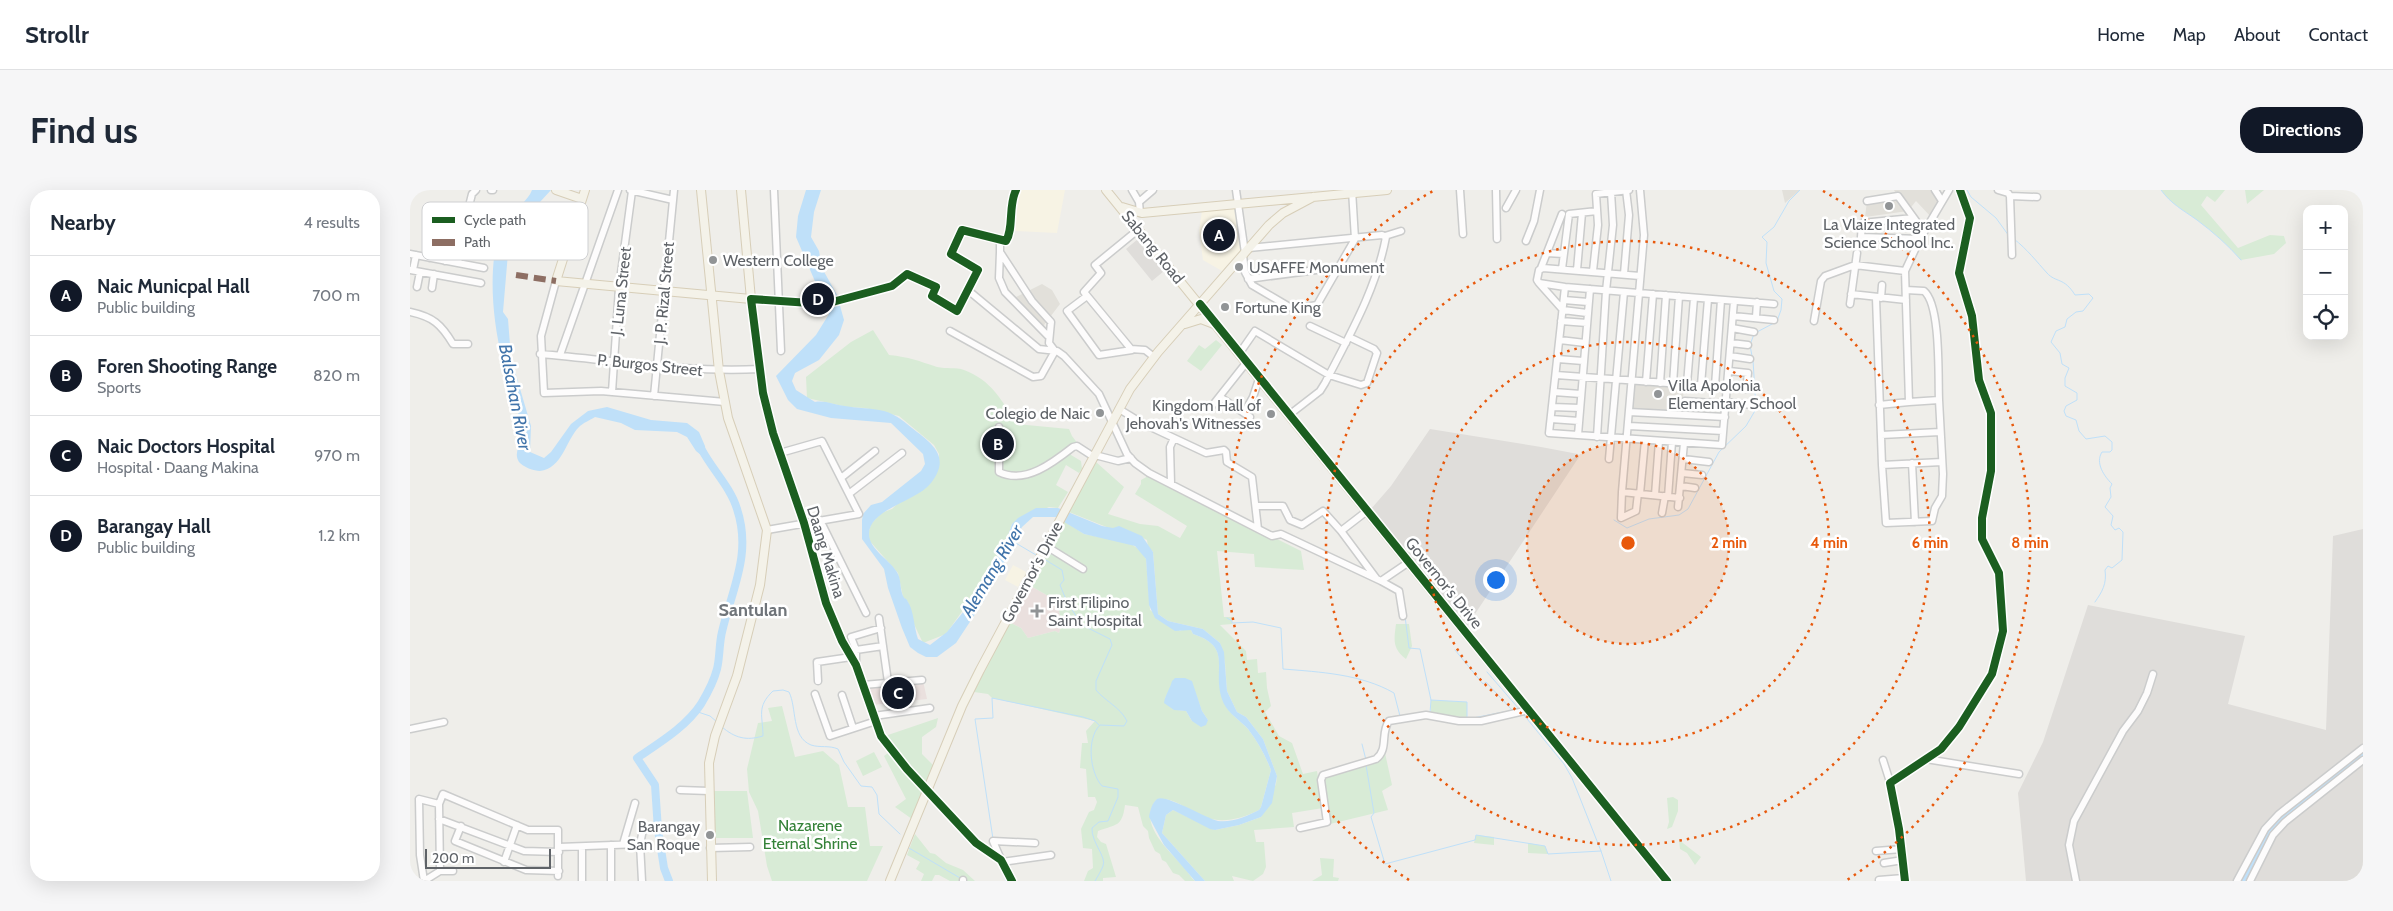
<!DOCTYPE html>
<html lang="en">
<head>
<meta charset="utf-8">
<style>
  body { margin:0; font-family:Cabin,sans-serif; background:#f6f6f7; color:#1f2937 }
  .controls { position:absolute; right:15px; top:15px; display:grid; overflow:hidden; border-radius:10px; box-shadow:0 5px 20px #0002 }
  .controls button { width:45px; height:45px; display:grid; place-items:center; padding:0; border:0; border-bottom:1px solid #e0e1e3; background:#fff; color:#1f2937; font:25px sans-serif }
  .scale { position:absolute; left:15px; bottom:12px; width:126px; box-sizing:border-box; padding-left:5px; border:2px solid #5f6368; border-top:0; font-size:14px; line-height:18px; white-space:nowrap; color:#5f6368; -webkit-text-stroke:4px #fff; paint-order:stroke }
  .you { position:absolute; left:1085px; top:389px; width:18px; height:18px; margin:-12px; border:4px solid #fff; border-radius:50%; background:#1a73e8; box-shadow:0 0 0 8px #1a73e833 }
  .badge { display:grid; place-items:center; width:32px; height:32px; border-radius:50%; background:#111827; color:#fff; font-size:16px; font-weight:700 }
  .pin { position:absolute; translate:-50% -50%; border:2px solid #fff; box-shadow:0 1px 5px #0006 }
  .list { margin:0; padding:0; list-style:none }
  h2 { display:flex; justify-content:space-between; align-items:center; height:65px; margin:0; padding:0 20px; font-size:21px }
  h2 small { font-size:16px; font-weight:400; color:#747a83 }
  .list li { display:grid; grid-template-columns:32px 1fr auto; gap:15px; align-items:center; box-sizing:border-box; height:80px; padding:0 20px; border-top:1px solid #e0e1e3 }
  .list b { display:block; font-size:19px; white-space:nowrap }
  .list p { margin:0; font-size:16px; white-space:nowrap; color:#747a83 }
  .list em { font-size:16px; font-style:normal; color:#747a83 }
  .icon { flex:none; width:28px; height:28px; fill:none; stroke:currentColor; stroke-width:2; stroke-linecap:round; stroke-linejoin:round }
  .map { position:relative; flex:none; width:1953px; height:691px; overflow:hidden; border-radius:20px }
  header { display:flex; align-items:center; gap:30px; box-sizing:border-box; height:70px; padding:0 25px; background:#fff; border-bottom:1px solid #e0e1e3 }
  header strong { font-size:24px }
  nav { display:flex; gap:28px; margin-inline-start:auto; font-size:18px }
  .intro { display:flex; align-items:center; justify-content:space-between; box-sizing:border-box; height:120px; padding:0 30px }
  h1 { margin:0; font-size:35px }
  .button { padding:12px 22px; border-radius:20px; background:#111827; color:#fff; font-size:18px; font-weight:700 }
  main { display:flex; gap:30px; padding:0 30px }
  aside { flex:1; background:#fff; border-radius:20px; box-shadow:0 5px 20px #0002 }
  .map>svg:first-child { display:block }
</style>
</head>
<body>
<header>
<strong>Strollr</strong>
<nav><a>Home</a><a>Map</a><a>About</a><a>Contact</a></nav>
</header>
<div class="intro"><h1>Find us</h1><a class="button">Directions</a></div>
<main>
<aside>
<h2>Nearby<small>4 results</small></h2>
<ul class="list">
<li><span class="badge">A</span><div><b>Naic Municpal Hall</b><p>Public building</p></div><em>700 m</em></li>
<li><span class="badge">B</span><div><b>Foren Shooting Range</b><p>Sports</p></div><em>820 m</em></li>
<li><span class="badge">C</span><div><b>Naic Doctors Hospital</b><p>Hospital · Daang Makina</p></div><em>970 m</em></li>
<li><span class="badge">D</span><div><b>Barangay Hall</b><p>Public building</p></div><em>1.2 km</em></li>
</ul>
</aside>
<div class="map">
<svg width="1953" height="691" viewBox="0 0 1953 691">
  <rect width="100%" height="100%" fill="#efeeea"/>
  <path fill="#f7f3e4" d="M611 0H655L647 43 604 41 606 10Z
    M825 18 831 59 812 81 793 70 789 41 792 21Z
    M603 375 616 382 608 397 595 390Z"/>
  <path fill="#dfddda" d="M728 49 754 81 742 91 716 59Z
    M1020 239 1131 257 1168 264 1169 267 1057 436 961 319 981 296Z
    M1953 339V691H1616L1608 603 1633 552 1678 415 1835 446 1818 514 1916 540 1923 346Z"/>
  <path fill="#e2e0da" d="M1372 0H1390L1375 13Z
    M1484 0H1525L1532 11 1522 28 1506 11 1498 21 1455 27 1457 11 1487 6Z
    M632 94 642 100 650 114 631 139 602 109Z
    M1223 193 1274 195 1272 224 1222 222Z"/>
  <path fill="#eae0de" d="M619 395 647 411 652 435 649 443 645 441 618 448 611 438 599 432Z
    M513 491 517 509 463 515 459 497Z"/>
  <path fill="#d8ebd6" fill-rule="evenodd" d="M1751 0H1815L1805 12 1797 6 1791 15 1828 58 1860 45 1874 46 1876 53 1864 64 1831 70C1818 55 1803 42 1787 30 1773 20 1761 14 1751 0Z
    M1835 0H1854L1837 14Z
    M463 140 479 165C499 167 509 171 527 177 536 179 546 177 554 180 581 190 592 210 606 234L659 239 662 246 668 254 660 255 657 258 661 265 671 271 672 279 669 283 656 275 646 295 658 302 648 318 639 317 602 334 595 354 565 403 536 444 513 453 503 432 498 412 493 407 488 383 457 348 461 334 471 323 482 319 529 274V264L524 255 489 226 455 218 437 217 397 208 396 187 441 152Z
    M806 150 812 155 791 181 777 171 789 155 795 159Z
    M686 272 714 297 698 324 730 334 748 336 770 348 777 336 725 304 731 294V290L740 285 891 361 894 380 845 377 844 364 807 361 814 427H822V434L810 435 836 461 837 470 847 469 848 483 856 482 857 498 861 516 855 522 869 546 882 553 893 584 907 581 913 618 882 623 884 637 844 640 846 652H854L856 677 853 684 843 691 822 686 824 691H795L752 643 756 625 763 620 805 640 829 635 851 627 866 594 867 586 853 549 836 527 827 522 817 501 815 473 810 453 793 439 758 431 748 424 743 362 738 357 737 350 717 340 699 338 659 322Z
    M654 331 674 344 720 353 731 361 736 369 740 420 770 441 776 438 781 440 783 444C826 458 799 481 815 514 819 524 831 531 838 539 848 552 855 565 861 580L851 617 849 620C826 632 802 635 780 620 771 615 763 609 752 609 747 608 745 611 743 615 731 636 760 662 773 676 778 681 780 687 785 691H775L769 685 763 683 756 672 752 670 750 664 745 661 739 648 738 641 733 636 728 617 715 615C712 637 707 634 688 641L687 647 691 652 696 654 706 687 693 688V691H674L678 681 683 678 682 659 673 658 671 639 679 622 684 620 687 612 685 607H678L676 579 670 578 672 553H678L676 541 685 531 582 508 578 504 564 502 599 432 611 438 618 448 645 441 649 443 652 435 647 411 619 395ZM781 491 792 521 798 530 782 531 776 521 767 520 755 508 762 497Z
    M986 434H999L1002 456 996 469C982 458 984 450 986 434Z
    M1021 510 1057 512V529L1021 523Z
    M372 516 385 567 413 561 429 575 438 617H455L460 656H473L457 691H362L357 676 348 621 339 602 337 579 348 533 362 531 358 518Z
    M528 528 526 537 512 547V564L523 575 517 595 475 546Z
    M464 562 472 577 453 586 446 571Z
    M478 563 514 601 502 629 485 617 496 609 474 566Z
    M975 563 982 595 972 601 978 620 920 634 912 593 914 588Z
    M301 601H337L343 648H303Z
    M1263 607 1268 610V621L1262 637 1257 639 1259 632 1257 608Z
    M505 644 520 663 525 664 536 673 553 680 565 691H540L529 685H525L522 691H511L514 684 506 679 510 672 497 665Z
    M1066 645 1084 647V655L1064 653Z
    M1269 650 1291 667 1285 675 1277 663 1270 659Z
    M1118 653 1135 656 1138 664 1118 663Z
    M910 668 924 669 923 687 929 688 928 691H902L912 685Z"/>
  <path fill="#bfe0f9" d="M122 0H141L108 36 98 63 93 122 98 129 101 168 121 236 120 262 134 268 141 262 161 234 178 221 197 217 241 230 277 233 289 242 295 256 296 269 286 261 277 247 267 242 225 240 211 233 185 227C180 230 173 233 169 237 156 250 152 279 130 281 124 281 113 277 109 272 104 264 109 258 110 250 111 243 109 234 109 227 106 207 97 189 92 169 82 126 78 79 90 37 94 24 116 16 122 0Z
    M396 0H411L404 22 401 47 409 61 412 78 427 105 434 130 429 145 409 170 385 183 382 191 386 200 405 212C415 210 425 215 435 216 446 218 458 218 469 220 483 222 492 230 502 238 521 253 542 266 521 293 506 312 459 319 459 344 459 360 482 371 488 384 491 390 490 399 493 406 496 411 495 406 498 412 504 421 504 438 508 449L520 455 537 442 554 421 595 354 602 334 608 328 626 318H648L692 336 703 338 709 336 732 346 743 362 748 424 758 431 793 439 810 453 814 462 817 501 827 522 836 527 853 549 867 586 862 613 855 622 851 627 829 635 805 640 800 639 763 620 756 625 752 643 795 691H785L754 655 739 627C740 621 742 613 747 609 756 604 795 628 808 631 822 633 837 626 849 620L851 617 861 580C855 565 848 552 838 539 831 531 819 524 814 514 799 481 826 458 783 444L781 440 765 441 745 428 739 415 736 369 725 356 674 344 646 327H623L612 337 601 356 599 363 588 385 578 400 575 409 546 453 527 467H516L508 463 500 457 492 438 478 398 474 379 452 349V330L453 324 461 315 472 312 511 281 515 274 513 264 481 233 421 228 387 219 378 210 366 186 406 145 419 124 386 47 388 26Z
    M765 488H775L782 491 792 521 798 530 796 535 791 537 782 531 776 521 764 520 754 513C755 505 760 499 762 491Z"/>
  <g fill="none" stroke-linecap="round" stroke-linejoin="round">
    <path stroke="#bfe0f9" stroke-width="1" d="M1557 0 1561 7 1586 28 1599 46
      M1751 0C1761 14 1773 20 1787 30 1803 42 1818 55 1831 70
      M1604 49C1617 59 1627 72 1637 83 1646 93 1654 87 1665 105L1679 104 1683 108 1673 121 1666 122 1657 129 1655 137 1646 141 1641 152 1650 163 1652 174 1659 178 1655 188V196L1667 203V210L1656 216 1654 221 1656 226 1666 230 1669 241 1676 249 1695 246 1702 252V260L1700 262H1692C1685 273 1694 286 1702 294L1700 298 1701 307 1695 317 1703 326 1701 335 1705 340 1709 338 1713 342 1712 370 1702 378 1698 376 1695 380C1697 394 1692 402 1685 412
      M1367 131 1371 120 1372 109 1364 101 1356 73 1357 52 1352 47 1364 37 1379 11 1390 0
      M1347 142 1364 133
      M1342 166 1340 155 1344 144
      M1204 330 1217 338 1239 329 1269 325 1278 319 1309 262 1336 236 1346 219 1343 170
      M604 352 626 365
      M634 369 652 380 654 390 650 395 657 412 672 435 700 449 702 455 686 491V500C695 511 710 517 717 531L714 536 690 535C676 549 680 583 692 596L708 599V607L698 631 689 632 682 638C681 652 697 667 693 676 691 681 688 686 685 691
      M995 426 999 458 1010 459 1021 510 1020 523
      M817 428 822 431V433L843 432 871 438 873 479C910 482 951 484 984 503L990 526
      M1045 460 1073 494 1076 492 1102 520
      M1077 482 1109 519
      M1021 510 1057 512V528
      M285 521 300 526 307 532
      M1003 524 1016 522
      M1113 524 1154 574 1162 588 1191 661 1201 691
      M1063 528 1109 519
      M312 537C325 548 336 551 353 546 353 526 346 517 363 501L373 500 379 502C387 518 381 547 401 555 410 558 419 555 428 559L434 572 451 596 462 597 467 605 469 624 490 644
      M952 554 956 570
      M956 575 964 623 961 627 975 674 1065 650 1066 645 1135 656 1138 664 1191 661
      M583 649 565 529 583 528 582 508 673 527 685 531 689 535
      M499 658 550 688
      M590 676 596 691"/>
    <path stroke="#bfe0f9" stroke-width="4.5" d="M1833 691 1858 642 1872 627 1953 563"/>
    <path stroke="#bfe0f9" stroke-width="8" d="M259 691 254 678 248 640 245 595 227 568C249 553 276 537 291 514 297 504 304 491 307 479 310 467 309 454 312 442 322 399 342 364 327 319 321 298 302 279 292 260"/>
    <defs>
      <path id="minor" d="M81 0H83
        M220 0 263 10
        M364 0 371 161
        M722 0 729 12
        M826 0 835 63
        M1050 0 1053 44
        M1086 0 1087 49
        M1230 0 1234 45 1212 302 1270 308
        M1525 0 1532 11
        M1588 0 1598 3 1600 6 1602 65
        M1600 6 1627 7
        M1457 11 1488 6 1514 42
        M59 16 62 4 66 0
        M1096 18 1106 0
        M730 23 729 12 743 0
        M1503 28 1452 33 1451 47 1510 49
        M729 39 685 75 691 83 674 102 721 159 735 160 744 167
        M975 46 991 41
        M1116 51 1124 31 1130 0
        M137 56 155 62
        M839 58 972 45 976 47C966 100 939 146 915 193L910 201 879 225
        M590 62 589 88 595 102 638 146
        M1137 63 1153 64
        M0 64 74 78
        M833 65 835 82 842 95 883 119 907 115 945 49 942 0
        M20 68 23 54
        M35 71 37 58
        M48 73 50 63
        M1131 78 1152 24
        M1152 79 1159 24 1187 21
        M0 80 71 93
        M3 80 6 65
        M1167 80 1172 23
        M1183 81 1188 35 1186 4 1219 0
        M1495 81 1499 212 1529 210C1528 187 1531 115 1514 101L1496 100
        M1214 84 1219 25 1216 0
        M1230 86 1133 78 1129 80 1127 90 1129 93 1155 97 1364 114
        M838 89 929 77
        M146 91 131 146 134 203 191 201 315 212
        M1129 93 1153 120 1177 123
        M7 97 10 82
        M1155 97 1139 243 1312 255 1324 111
        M22 98 24 84
        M559 101 629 159 647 161 654 166 689 204 717 264 725 273 739 283 862 346 871 344 971 391 999 372
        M1441 104 1496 110
        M677 106 657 121 689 165 722 160
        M1466 108 1472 275 1476 333 1522 331 1525 318 1532 306 1533 284 1529 210
        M1471 108 1472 95
        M1154 110 1178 112
        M1440 114 1447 63
        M0 122C23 127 31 134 43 154H58
        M1323 126 1364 130
        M1346 127 1347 112
        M1151 131 1177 133
        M1404 131 1411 91 1415 86 1445 75 1495 81 1510 49 1539 0
        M900 136 936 153
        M1322 138 1344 142
        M540 141 623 187 631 186 645 161 639 153 641 132 622 111 590 62V51
        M1150 150 1175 153
        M1321 153 1338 155
        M130 164C204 170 275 183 350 179
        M829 164 845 141 919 185 951 195 957 193 967 163 964 159 939 147
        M150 165 208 0
        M1320 166 1340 169
        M1148 169 1173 171
        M1319 181 1338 183 1336 199
        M1146 185 1341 199
        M1236 192 1243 104
        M1250 193 1256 105
        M1263 194 1269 106
        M1277 194 1284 108
        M1291 195 1298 109
        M1305 196 1311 110
        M202 202 209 98 222 1
        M1144 202 1171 204
        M244 206 264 0
        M810 207 840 227
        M1275 211 1316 214
        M1316 212 1342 215
        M1469 215 1499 212
        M802 216 836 173
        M1142 217 1170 218
        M709 219 732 233 796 263 814 260 816 262 817 272 842 287 848 339
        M1219 222 1315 227
        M834 223 843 207 849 189
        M1141 229 1169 231
        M1219 236 1313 241
        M589 237V282C615 295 644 272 663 257L667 256 684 267
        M1168 245 1180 99
        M1471 245 1530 242
        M1187 247 1196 101 1203 35 1201 2
        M685 265 708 271 721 268
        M1199 269 1214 102
        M1273 269 1299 272
        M1502 273 1505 332
        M1472 275 1532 272
        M1272 283 1292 285
        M431 288 465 261
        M761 293 760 257 764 248
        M1271 296 1285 298
        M1212 302 1211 328 1226 321 1228 303
        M440 303 492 263
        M1230 304 1235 250
        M1245 305 1249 251
        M1258 307 1262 252
        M846 316H873L880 330 892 335 913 321 931 341 957 321
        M1268 317 1274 253
        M1252 323 1255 306
        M410 330 456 423
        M357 340 449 324 412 251 370 263
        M931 341 966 388
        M636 356 673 379
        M971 391 989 401 993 426
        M469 428 478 492
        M446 460 473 456
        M446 474V460L441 447 471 438
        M408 491 407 472 441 467
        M453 495 512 490
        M405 504 420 546 466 531
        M432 505 443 538
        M464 526 520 518
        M0 539 34 532
        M1516 569 1609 584
        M1473 570 1480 592
        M270 600 299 601
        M29 614 9 609 10 665 14 691 30 681H43
        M29 629 114 661 149 662
        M51 636 45 651 116 680 149 681
        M890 638 917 632 911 590 913 585 966 569C979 559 970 543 979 531L1016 525 1049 531H1071L1119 520
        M625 653 583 651 592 672 641 665
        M213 654 225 613
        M201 655V691
        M149 657 230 654
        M172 657V691
        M300 658 340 657
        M1466 661 1492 659
        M94 672 107 635
        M1474 673 1493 670
        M30 681 29 614 33 604 118 640H148V686
        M1469 690 1494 688
        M232 691 230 654 234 635
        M553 691V690
        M602 691 591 670 566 653 497 579 471 546 446 475 432 451 416 413 394 333 363 243 353 203 341 109 415 114 482 96 497 84 526 97 522 106 547 121 568 80 541 64 552 40 596 51C604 38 598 16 606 0
        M1495 691 1489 639 1480 593 1531 559 1549 537 1582 484 1593 441 1589 383 1572 349V328L1581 281V223L1569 190 1562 126 1549 83 1560 28 1550 0
        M1666 691 1659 655 1664 631 1713 541 1728 521 1737 503 1743 484
        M1827 691 1855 639 1869 624 1953 558
        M1840 691 1863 645 1875 632 1953 570"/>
      <path id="major" d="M146 0 172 9
        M175 0 146 91 341 109 331 0
        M291 0 309 181 318 228 357 340 350 395 327 486 305 546 299 573 302 691
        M696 0 1257 691
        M712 17 732 23 977 0
        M775 134 791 129 804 134
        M480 691 552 516 570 480 720 199 748 162 859 35 873 23 903 7"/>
    </defs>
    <use href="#minor" stroke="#cbcccc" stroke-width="9"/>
    <use href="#major" stroke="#d7ceb8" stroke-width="10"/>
    <use href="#minor" stroke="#fdfcfc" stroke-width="6"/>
    <use href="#major" stroke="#f4f2e9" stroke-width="8"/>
    <path stroke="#8d6e63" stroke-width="6" stroke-dasharray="12 6" stroke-linecap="butt" d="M106 85 146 91"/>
    <defs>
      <path id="cycleway" d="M790 114 1257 691
        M602 691 591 670 566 653 497 579 471 546 446 475 432 451 416 413 394 333 363 243 353 203 341 109 415 114 482 96 497 84 526 97 522 106 547 121 568 80 541 64 552 40 596 51C604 38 598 16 606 0
        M1495 691 1489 639 1480 593 1531 559 1549 537 1582 484 1593 441 1589 383 1572 349V328L1581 281V223L1569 190 1562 126 1549 83 1560 28 1550 0"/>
    </defs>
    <use href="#cycleway" stroke="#fff" stroke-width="11"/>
    <use href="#cycleway" stroke="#1b5e20" stroke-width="8"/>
  </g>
  <circle cx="1218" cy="353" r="101" fill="#e8590c" fill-opacity=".12"/>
  <g fill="none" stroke="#e8590c" stroke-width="2.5" stroke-dasharray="2.5 5">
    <circle cx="1218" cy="353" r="101"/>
    <circle cx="1218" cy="353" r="201"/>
    <circle cx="1218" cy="353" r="302"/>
    <path d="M999 690A402 402 0 0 1 1023 1M1413 1A402 402 0 0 1 1437 690"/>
  </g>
  <g fill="#919496" stroke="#fff" stroke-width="2">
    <circle cx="1479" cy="16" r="5"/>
    <circle cx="303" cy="70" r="5"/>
    <circle cx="829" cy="77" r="5"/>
    <circle cx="815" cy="117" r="5"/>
    <circle cx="1248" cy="204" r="5"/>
    <circle cx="690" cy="223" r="5"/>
    <circle cx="861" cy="224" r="5"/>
    <path d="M624.5 413.5h5v5h5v5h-5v5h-5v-5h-5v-5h5z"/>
    <circle cx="300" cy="645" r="5"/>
  </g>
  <g text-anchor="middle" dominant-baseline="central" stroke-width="5" stroke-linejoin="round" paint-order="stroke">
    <g font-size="16" fill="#5f6368" stroke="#fff" text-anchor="start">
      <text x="1479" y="34" text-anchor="middle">La Vlaize Integrated<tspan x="1479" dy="18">Science School Inc.</tspan></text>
      <text x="313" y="70">Western College</text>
      <text x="839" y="77">USAFFE Monument</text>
      <text x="825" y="117">Fortune King</text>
      <text x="1258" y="195">Villa Apolonia<tspan x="1258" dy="18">Elementary School</tspan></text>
      <text x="851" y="215" text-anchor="end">Kingdom Hall of<tspan x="851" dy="18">Jehovah's Witnesses</tspan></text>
      <text x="680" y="223" text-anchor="end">Colegio de Naic</text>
      <text x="638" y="412">First Filipino<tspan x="638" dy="18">Saint Hospital</tspan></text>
      <text x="290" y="636" text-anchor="end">Barangay<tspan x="290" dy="18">San Roque</tspan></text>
    </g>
    <g font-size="16" fill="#5f6368" stroke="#fff">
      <text transform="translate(743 57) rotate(51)">Sabang Road</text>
      <text transform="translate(211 101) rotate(-84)">J. Luna Street</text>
      <text transform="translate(254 103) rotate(-85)">J. P. Rizal Street</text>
      <text transform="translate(240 175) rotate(6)">P. Burgos Street</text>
      <text transform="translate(416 362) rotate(73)">Daang Makina</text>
      <text transform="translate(622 382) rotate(-62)">Governor's Drive</text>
      <text transform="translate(1034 393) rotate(51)">Governor's Drive</text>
    </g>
    <g font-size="16" fill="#348238" stroke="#fff">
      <text x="400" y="635">Nazarene<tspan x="400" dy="18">Eternal Shrine</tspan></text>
    </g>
    <g font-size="18" font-style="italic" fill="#4174aa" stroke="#fff">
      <text transform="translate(105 207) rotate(79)">Balsahan River</text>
      <text transform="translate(582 381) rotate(-59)">Alemang River</text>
    </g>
    <g font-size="18" font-weight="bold" fill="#70757a" stroke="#fff">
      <text x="343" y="420">Santulan</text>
    </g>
  </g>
  <rect x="12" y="12" width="166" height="58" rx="8" fill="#fff" stroke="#cfd0d2" stroke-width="1"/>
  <rect x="22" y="27" width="23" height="6" fill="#1b5e20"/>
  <rect x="22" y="49" width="23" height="7" fill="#8d6e63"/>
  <g font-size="14" fill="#5f6368">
    <text x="54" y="35">Cycle path</text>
    <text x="54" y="57">Path</text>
  </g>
  <circle cx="1218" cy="353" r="8" fill="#e8590c" stroke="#fff" stroke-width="2.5"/>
  <g font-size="15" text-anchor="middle" font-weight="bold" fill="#e8590c" stroke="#fff" stroke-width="5" stroke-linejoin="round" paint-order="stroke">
    <text x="1319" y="358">2 min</text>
    <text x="1419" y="358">4 min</text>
    <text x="1520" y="358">6 min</text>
    <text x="1620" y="358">8 min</text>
  </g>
</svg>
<div class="controls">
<button>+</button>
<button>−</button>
<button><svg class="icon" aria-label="locate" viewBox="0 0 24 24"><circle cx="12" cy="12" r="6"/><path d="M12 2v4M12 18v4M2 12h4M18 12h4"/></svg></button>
</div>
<div class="scale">200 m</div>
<div class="you"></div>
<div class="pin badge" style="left:809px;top:45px">A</div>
<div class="pin badge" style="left:588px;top:254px">B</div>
<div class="pin badge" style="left:488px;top:503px">C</div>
<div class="pin badge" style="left:408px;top:109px">D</div>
</div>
</main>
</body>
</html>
